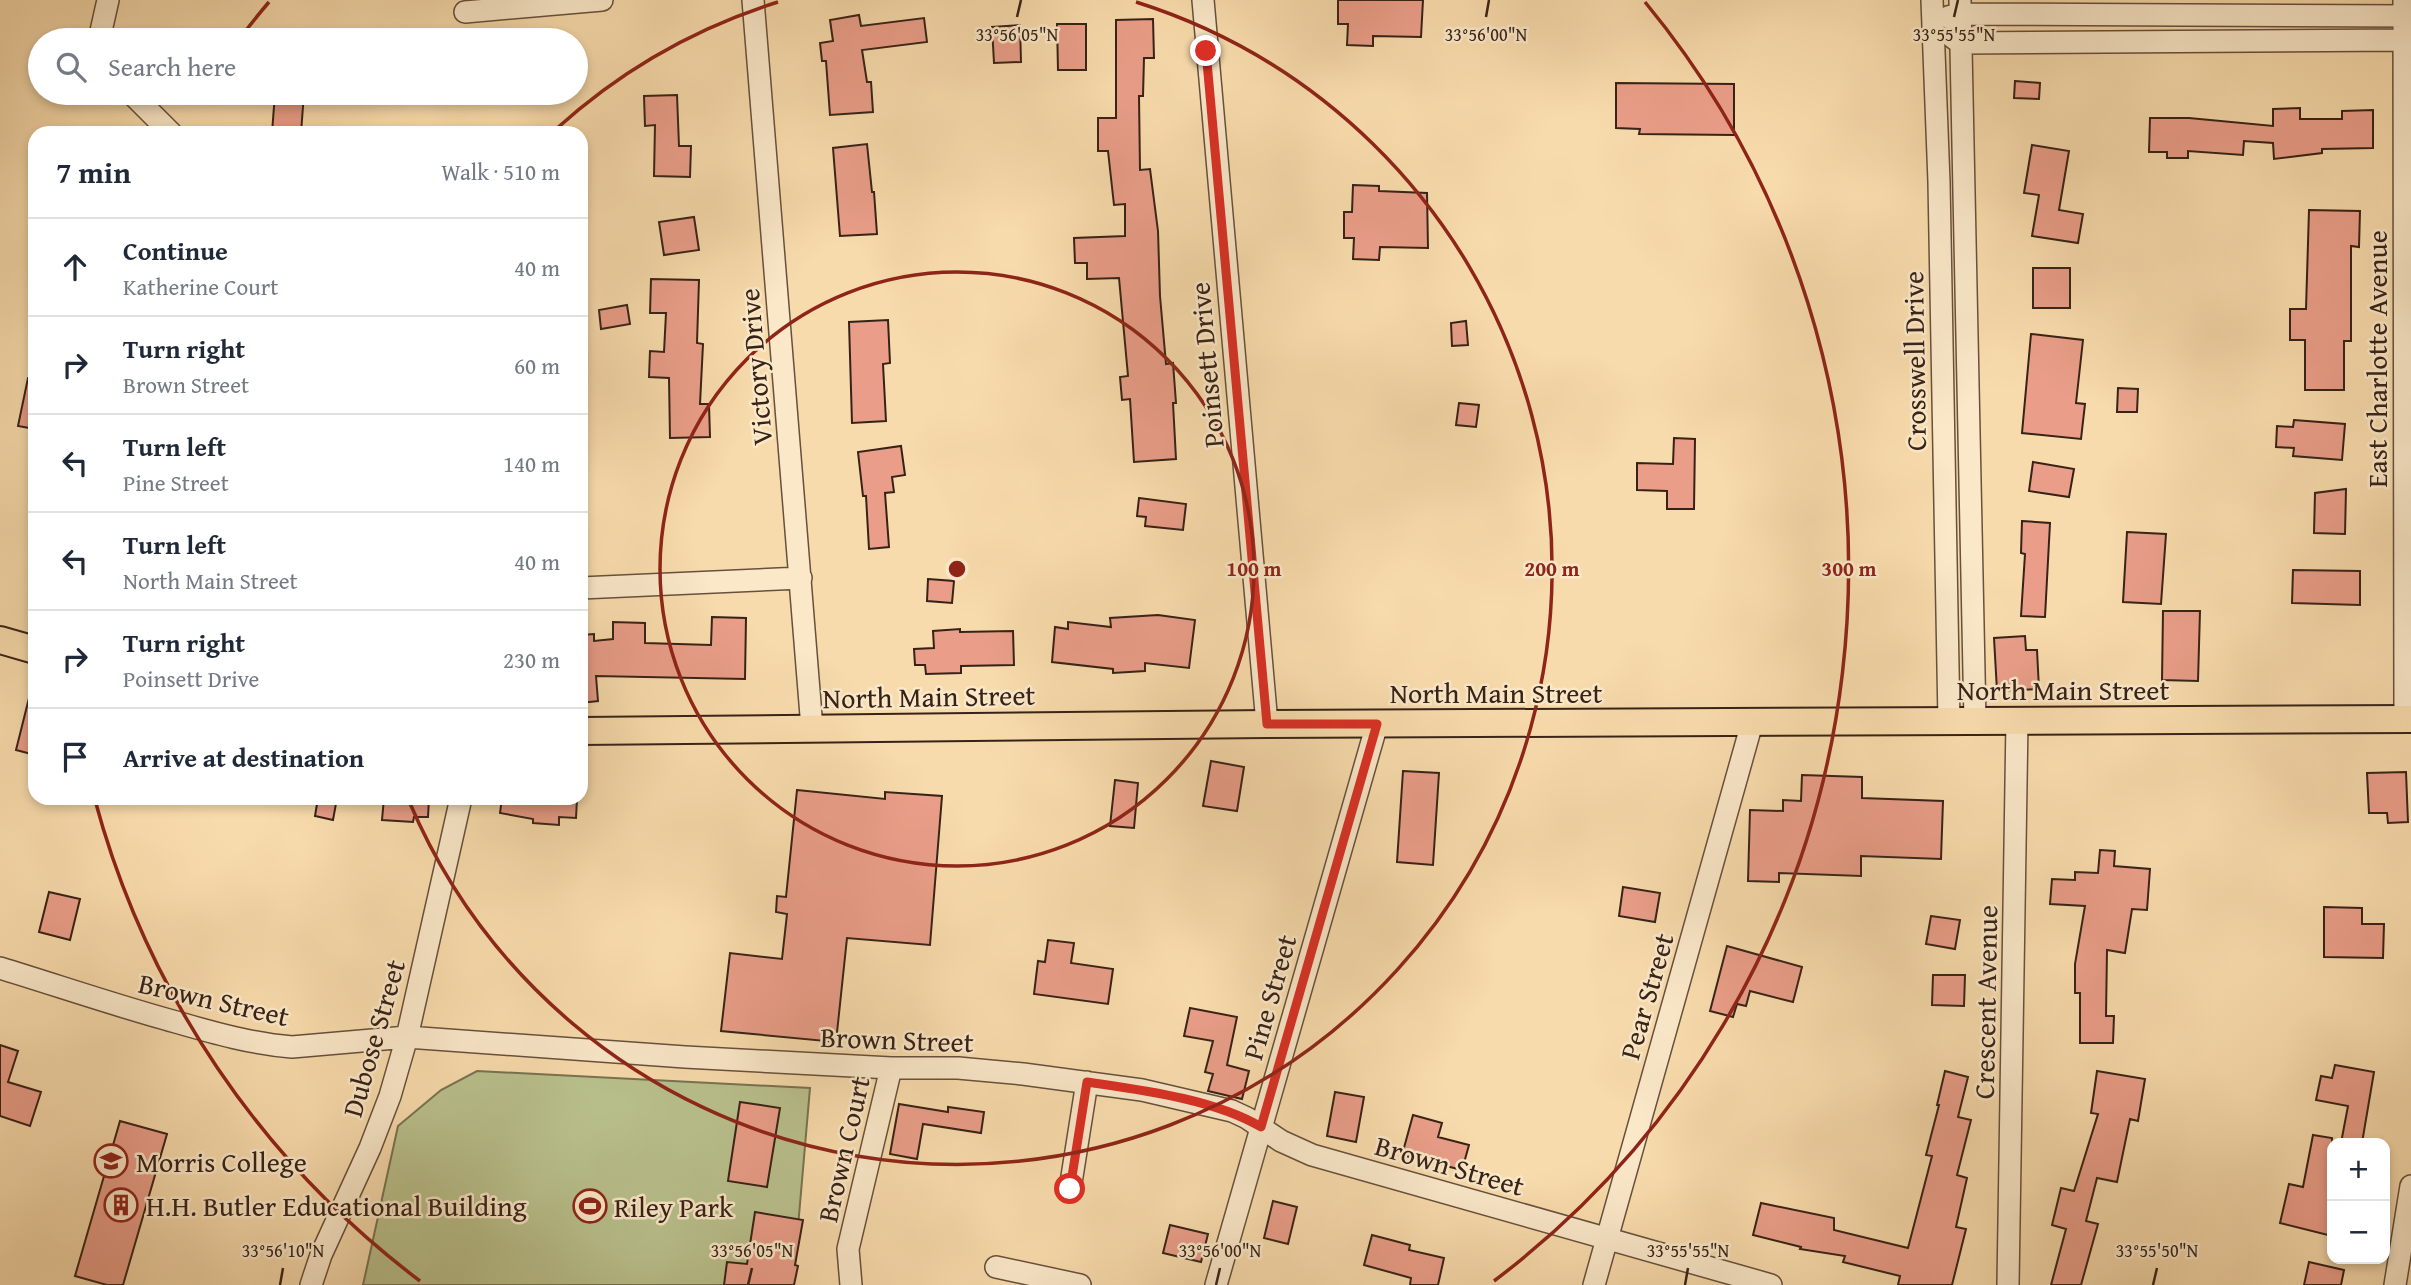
<!DOCTYPE html>
<html lang="en">
<head>
<meta charset="utf-8">
<style>
  body { margin:0; font-family:"Gentium Book Plus",serif; background:#f2f2f3; color:#1f2937 }
  .controls { position:absolute; right:21px; bottom:21px; display:grid; overflow:hidden; border-radius:14px; box-shadow:0 4px 10px #0003 }
  .controls button { width:63px; height:63px; display:grid; place-items:center; padding:0; border:0; border-bottom:2px solid #e0e1e3; background:#fff; color:#1f2937; font:35px sans-serif }
  .stop { position:absolute; width:21px; height:21px; margin:-16px; border:5px solid #d93025; border-radius:50%; background:#fff }
  .stop.end { background:#d93025; border-color:#fff; box-shadow:0 2px 7px #0008 }
  .list { margin:0; padding:0; list-style:none }
  h2 { display:flex; justify-content:space-between; align-items:center; height:91px; margin:0; padding:0 28px; font-size:30px }
  h2 small { font-size:23px; font-weight:400; color:#747a83 }
  .list li { display:grid; grid-template-columns:46px 1fr auto; gap:21px; align-items:center; box-sizing:border-box; height:98px; padding:0 28px; border-top:2px solid #e0e1e3 }
  .list b { display:block; font-size:26px; white-space:nowrap }
  .list p { margin:0; font-size:23px; white-space:nowrap; color:#747a83 }
  .list em { font-size:23px; font-style:normal; color:#747a83 }
  .icon { flex:none; width:38px; height:38px; fill:none; stroke:currentColor; stroke-width:2; stroke-linecap:round; stroke-linejoin:round }
  .map { position:relative; flex:none; width:2411px; height:1285px; overflow:hidden }
  .search { position:absolute; background:#fff; box-shadow:0 4px 10px #0003; left:28px; top:28px; width:560px; height:77px; display:flex; align-items:center; gap:18px; box-sizing:border-box; padding:0 24px; border-radius:38px; color:#747a83; font-size:26px }
  .panel { position:absolute; background:#fff; box-shadow:0 4px 10px #0003; left:28px; top:126px; width:560px; height:679px; border-radius:21px }
  .map>svg:first-child { display:block }
</style>
</head>
<body>
<div class="map">
<svg width="2411" height="1285" viewBox="0 0 2411 1285">
  <rect width="100%" height="100%" fill="#f8dbac"/>
  <filter id="stains"><feTurbulence type="fractalNoise" baseFrequency=".00286" numOctaves="4"/><feColorMatrix values="0 0 0 0 .2 0 0 0 0 .09 0 0 0 0 .02 0 0 0 .5 -.17"/></filter>
  <radialGradient id="worn" r=".72"><stop offset=".6" stop-color="#630" stop-opacity="0"/><stop offset="1" stop-color="#630" stop-opacity=".3"/></radialGradient>
  <path fill="#b9c18d" stroke="#787252" stroke-width="2" d="M477 1071 810 1088 793 1285H363L398 1126 441 1090Z"/>
  <path fill="#ea9e89" stroke="#372217" stroke-width="2" d="M1338 0H1423L1421 37 1373 36V46L1347 45 1348 24H1338Z
    M859 15 861 26 924 18 927 42 862 50 867 82H871L873 112 830 115 826 61H822L820 43 833 41 830 20Z
    M1153 19 1154 58H1144L1143 96H1139L1140 170 1150 169 1158 231 1160 296 1166 364 1173 363 1176 403H1173L1176 459 1134 462 1130 399 1122 400 1120 377 1128 376 1119 278 1087 279V263H1075L1074 238 1125 236V204L1114 205 1108 151H1098V118H1116V20Z
    M1057 24H1086V70H1058Z
    M1020 25 1021 62 994 63 992 27Z
    M2015 81 2040 83 2039 99 2014 98Z
    M1616 83 1734 84V135L1639 134 1640 129 1616 128Z
    M275 93H304L301 133H272Z
    M677 95 679 146H691L690 177 654 176 655 125 645 126 644 96Z
    M2300 108V119H2342V111L2373 110V148L2322 149V153L2274 159 2273 143 2244 141 2243 155 2188 151V158H2167V152H2149L2150 118H2189L2273 126V109Z
    M867 144 872 192H874L877 234 840 236 833 148Z
    M2032 145 2069 151 2059 210 2083 214 2078 243 2032 236 2039 195 2024 193Z
    M1353 185 1379 186V191L1427 193 1428 248 1380 247 1379 260 1353 259 1354 238H1344V212H1352Z
    M2309 210 2360 211 2359 247 2351 246V341H2344V390H2305V340H2290V309H2306Z
    M694 217 699 250 664 255 659 222Z
    M2033 268H2070V308H2033Z
    M651 279 699 280 697 343 703 344 700 404H709L710 437 670 438 669 378 649 377 650 351 664 352 666 313H650Z
    M627 305 630 324 601 329 599 310Z
    M888 320 890 363 883 364 886 421 852 423 849 322Z
    M1466 321 1468 345 1452 346 1451 323Z
    M2031 334 2083 340 2076 403 2085 404 2081 439 2022 433Z
    M28 378 35 379V429L18 426Z
    M2118 388 2138 389 2137 412H2117Z
    M1459 403 1479 405 1476 427 1456 425Z
    M2294 420 2345 424 2342 460 2293 456 2294 448 2276 447 2277 426 2293 427Z
    M1674 438 1695 439 1694 509H1667V491L1637 490V463L1673 464Z
    M901 446 905 475 892 477 894 492 885 493 889 547 869 549 866 496H863L858 452Z
    M2033 462 2074 469 2069 497 2029 491Z
    M2346 489 2345 534 2314 533 2315 493Z
    M1139 498 1186 504 1183 530 1145 526 1146 517 1137 516Z
    M2022 521 2050 523 2045 617 2021 616 2025 554 2021 553Z
    M2127 532 2166 534 2161 604 2123 602Z
    M2293 570 2360 571V605L2292 603Z
    M928 579 954 581 952 603 927 601Z
    M2163 611H2200L2198 681 2162 680Z
    M1158 615 1195 620 1189 668 1145 663V671L1113 673V669L1052 662 1055 627 1068 629V622L1111 627 1110 618Z
    M712 617 746 618 745 679 596 676 598 701 581 703V635L594 634V641L613 639V622L645 623V643L711 645Z
    M960 629V632L1013 631 1014 665 961 666V673L926 674 925 665H915L914 649 934 648 933 631Z
    M2025 636 2026 650H2037L2039 689 1997 691 1994 638Z
    M29 698H35V755L16 750Z
    M1211 761 1244 767 1237 811 1203 806Z
    M1403 771 1439 773 1433 865 1397 862Z
    M2406 772 2408 822 2388 823 2387 813H2369L2367 773Z
    M1802 775 1862 777V798L1943 801 1941 859 1861 856V876L1779 873V882L1748 881 1750 810 1783 811V800L1801 801Z
    M1115 780 1138 783 1134 828 1110 826Z
    M797 790 885 799V792L942 796 930 945 847 938 836 1042 721 1031 730 953 782 959 787 914 776 912 777 896 786 897Z
    M318 798H337L333 820 315 816Z
    M384 798H429L428 817H414L413 822 382 820Z
    M502 798 577 799 576 818 559 817V825L533 823V819L500 813Z
    M2100 850 2115 851 2114 866 2150 869 2147 910 2132 909 2125 953 2107 950 2106 1016H2114L2113 1043H2080V993H2075V964L2085 906 2050 904 2052 879 2075 880V872L2098 873Z
    M1623 887 1660 893 1655 922 1619 916Z
    M49 892 80 899 70 940 39 932Z
    M2324 907 2362 908V924H2384L2383 958 2324 957Z
    M1931 916 1960 920 1955 949 1926 944Z
    M1048 940 1074 943 1071 963 1113 969 1108 1004 1034 994 1038 961 1045 962Z
    M1727 946 1802 967 1793 1002 1750 991 1746 1006 1737 1004 1733 1017 1710 1011Z
    M1933 975H1965L1964 1006 1932 1005Z
    M1190 1008 1237 1017 1227 1065 1249 1071 1242 1099 1208 1091 1213 1074 1205 1072 1213 1041 1184 1036Z
    M0 1045 18 1051 8 1082 41 1092 30 1126 0 1116Z
    M2335 1065 2374 1072 2362 1143H2341L2348 1106 2316 1100 2321 1076 2332 1078Z
    M1945 1071 1968 1077 1958 1117 1971 1120 1957 1175 1967 1178 1956 1227 1966 1229 1952 1285H1898L1900 1276 1843 1262 1845 1256 1800 1249 1801 1247 1753 1235 1761 1203 1834 1218V1230L1908 1248 1932 1156 1926 1155 1939 1105H1937Z
    M2097 1071 2145 1079 2138 1121 2130 1119 2117 1182 2097 1178 2086 1221 2098 1224 2081 1285H2051L2066 1229 2052 1225 2061 1188 2074 1191 2098 1114 2091 1113Z
    M1335 1092 1364 1097 1356 1142 1327 1136Z
    M740 1102 780 1108 767 1187 728 1181Z
    M899 1104 948 1112V1107L984 1112 981 1133 923 1124 917 1159 890 1154Z
    M1413 1115 1442 1123 1438 1137 1469 1145 1462 1170 1402 1155Z
    M120 1121 167 1134 123 1285H107L75 1276Z
    M2313 1135 2332 1138V1236L2280 1223 2289 1184 2303 1187Z
    M1273 1201 1297 1207 1288 1244 1264 1238Z
    M755 1212 803 1220 795 1265 798 1266 794 1285H724L727 1262 747 1264Z
    M1170 1225 1208 1234 1201 1262 1163 1253Z
    M1372 1235 1410 1245 1409 1250 1444 1258 1438 1285H1410L1411 1278 1364 1265Z
    M2309 1262 2344 1270 2341 1285H2304Z"/>
  <g fill="none" stroke-linecap="round" stroke-linejoin="round">
    <defs>
      <path id="minor" d="M753 0 812 728
        M1203 0 1267 724
        M1932 0 1939 182 1949 721
        M1960 0 1975 721
        M2404 0 2405 719
        M465 12 602 0
        M1948 17 1960 14 2411 16
        M1951 36 1960 43 2404 40 2411 33
        M99 40 108 0
        M131 93 171 133
        M581 588 801 578
        M0 968C59 986 117 1006 176 1022 214 1033 253 1044 292 1047L407 1037 685 1057 891 1068H958L1023 1074 1142 1090 1232 1111 1247 1118 1281 1141 1312 1155 1771 1285
        M1070 1189 1087 1082
        M996 1267 1080 1285
        M311 1285 321 1255 370 1148 390 1096 407 1037 461 798
        M851 1285 848 1249 891 1068
        M1216 1285 1377 724
        M1594 1285 1752 723
        M2008 1285 2017 721
        M2395 1285 2411 1186"/>
      <path id="major" d="M0 640 35 650
        M581 731 1267 724 2411 719"/>
    </defs>
    <use href="#minor" stroke="#67503c" stroke-width="24"/>
    <use href="#major" stroke="#372217" stroke-width="30"/>
    <use href="#minor" stroke="#fae8c9" stroke-width="21"/>
    <use href="#major" stroke="#f8dbac" stroke-width="26"/>
  </g>
  <g fill="none" stroke-linecap="round" stroke-linejoin="round">
    <path stroke="#d93025" stroke-width="9" d="M1070 1189 1087 1082C1141 1090 1214 1099 1261 1127L1377 724H1267L1206 51"/>
  </g>
  <path fill="none" stroke="#372217" stroke-width="2.5" d="M1017 17 1021 0M1486 17 1489 0M1954 17 1958 0M280 1285 283 1268M748 1285 752 1268M1216 1285 1220 1268M1685 1285 1688 1268M2153 1285 2157 1268"/>
  <g fill="none" stroke="#8f2418" stroke-width="3.5">
    <circle cx="957" cy="569" r="297"/>
    <path d="M555 130A595 595 0 0 1 778 2M1136 2A595 595 0 1 1 409 801"/>
    <path d="M420 1281A892 892 0 0 1 95 800M240 38A892 892 0 0 1 269 2M1645 2A892 892 0 0 1 1494 1281"/>
  </g>
  <defs>
    <symbol id="university-ring" viewBox="-11 -11 22 22"><circle r="9.5" fill="#fae8c9" stroke="#8f2418" stroke-width="1.5"/><path d="M0-5L7-2L0 1L-7-2ZM-4 1L0 2.5L4 1V4Q0 6-4 4Z" fill="#8f2418"/></symbol>
    <symbol id="building-ring" viewBox="-11 -11 22 22"><circle r="9.5" fill="#fae8c9" stroke="#8f2418" stroke-width="1.5"/><path d="M-4-6H4V6H1V3H-1V6H-4ZM-2.5-4.3h1.7v1.8h-1.7ZM.8-4.3h1.7v1.8H.8ZM-2.5-1h1.7V.8h-1.7ZM.8-1h1.7V.8H.8Z" fill="#8f2418"/></symbol>
    <symbol id="stadium-ring" viewBox="-11 -11 22 22"><circle r="9.5" fill="#fae8c9" stroke="#8f2418" stroke-width="1.5"/><path d="M0-5a6.5 5 0 1 0 0 10a6.5 5 0 1 0 0-10ZM-3.5-1.8h7v3.6h-7Z" fill="#8f2418"/></symbol>
  </defs>
  <g fill-rule="evenodd">
    <use href="#university-ring" x="92" y="1142" width="38" height="38"/>
    <use href="#building-ring" x="102" y="1186" width="38" height="38"/>
    <use href="#stadium-ring" x="571" y="1187" width="38" height="38"/>
  </g>
  <g text-anchor="middle" dominant-baseline="central" stroke-width="5" stroke-linejoin="round" paint-order="stroke">
    <g font-size="28" fill="#372217" stroke="#fae8c9">
      <text transform="translate(2376 359) rotate(-90)">East Charlotte Avenue</text>
      <text transform="translate(1914 361) rotate(-91)">Crosswell Drive</text>
      <text transform="translate(1206 365) rotate(-95)">Poinsett Drive</text>
      <text transform="translate(755 367) rotate(-95)">Victory Drive</text>
      <text x="2063" y="689">North Main Street</text>
      <text x="1496" y="692">North Main Street</text>
      <text transform="translate(929 696) rotate(-1)">North Main Street</text>
      <text transform="translate(1646 996) rotate(-74)">Pear Street</text>
      <text transform="translate(1269 997) rotate(-74)">Pine Street</text>
      <text transform="translate(214 999) rotate(13)">Brown Street</text>
      <text transform="translate(1985 1002) rotate(-89)">Crescent Avenue</text>
      <text transform="translate(373 1038) rotate(-74)">Dubose Street</text>
      <text transform="translate(897 1039) rotate(2)">Brown Street</text>
      <text transform="translate(843 1149) rotate(-77)">Brown Court</text>
      <text transform="translate(1450 1165) rotate(16)">Brown Street</text>
    </g>
    <g font-size="28" fill="#372217" stroke="#fae8c9" text-anchor="start">
      <text x="136" y="1161">Morris College</text>
      <text x="146" y="1205">H.H. Butler Educational Building</text>
      <text x="614" y="1206">Riley Park</text>
    </g>
  </g>
  <g font-size="18" text-anchor="middle" fill="#372217" stroke="#fae8c9" stroke-width="5" stroke-linejoin="round" paint-order="stroke">
    <text x="1017" y="41">33°56'05"N</text>
    <text x="1486" y="41">33°56'00"N</text>
    <text x="1954" y="41">33°55'55"N</text>
    <text x="283" y="1257">33°56'10"N</text>
    <text x="752" y="1257">33°56'05"N</text>
    <text x="1220" y="1257">33°56'00"N</text>
    <text x="1688" y="1257">33°55'55"N</text>
    <text x="2157" y="1257">33°55'50"N</text>
  </g>
  <circle cx="957" cy="569" r="10" fill="#8f2418" stroke="#fae8c9" stroke-width="3.5"/>
  <g font-size="21" text-anchor="middle" font-weight="bold" fill="#8f2418" stroke="#fae8c9" stroke-width="5" stroke-linejoin="round" paint-order="stroke">
    <text x="1254" y="576">100 m</text>
    <text x="1552" y="576">200 m</text>
    <text x="1849" y="576">300 m</text>
  </g>
  <rect width="100%" height="100%" filter="url(#stains)"/>
  <rect width="100%" height="100%" fill="url(#worn)"/>
</svg>
<div class="controls">
<button>+</button>
<button>−</button>
</div>
<div class="stop" style="left:1070px;top:1189px"></div>
<div class="stop end" style="left:1206px;top:51px"></div>
<div class="search"><svg class="icon" aria-label="search" viewBox="0 0 24 24"><circle cx="10" cy="10" r="6"/><path d="M15 15l6 6"/></svg>Search here</div>
<section class="panel">
<h2>7 min<small>Walk · 510 m</small></h2>
<ul class="list">
<li><svg class="icon" aria-label="ahead" viewBox="0 0 24 24"><path d="M12 20V5M6 11l6-6 6 6"/></svg><div><b>Continue</b><p>Katherine Court</p></div><em>40 m</em></li>
<li><svg class="icon" aria-label="right" viewBox="0 0 24 24"><path d="M7 20v-9h11M14 6l5 5-5 5"/></svg><div><b>Turn right</b><p>Brown Street</p></div><em>60 m</em></li>
<li><svg class="icon" aria-label="left" viewBox="0 0 24 24"><path d="M17 20v-9H6M10 6l-5 5 5 5"/></svg><div><b>Turn left</b><p>Pine Street</p></div><em>140 m</em></li>
<li><svg class="icon" aria-label="left" viewBox="0 0 24 24"><path d="M17 20v-9H6M10 6l-5 5 5 5"/></svg><div><b>Turn left</b><p>North Main Street</p></div><em>40 m</em></li>
<li><svg class="icon" aria-label="right" viewBox="0 0 24 24"><path d="M7 20v-9h11M14 6l5 5-5 5"/></svg><div><b>Turn right</b><p>Poinsett Drive</p></div><em>230 m</em></li>
<li><svg class="icon" aria-label="arrive" viewBox="0 0 24 24"><path d="M6 21V4h12l-3 4 3 4H6"/></svg><div><b>Arrive at destination</b></div></li>
</ul>
</section>
</div>
</body>
</html>
